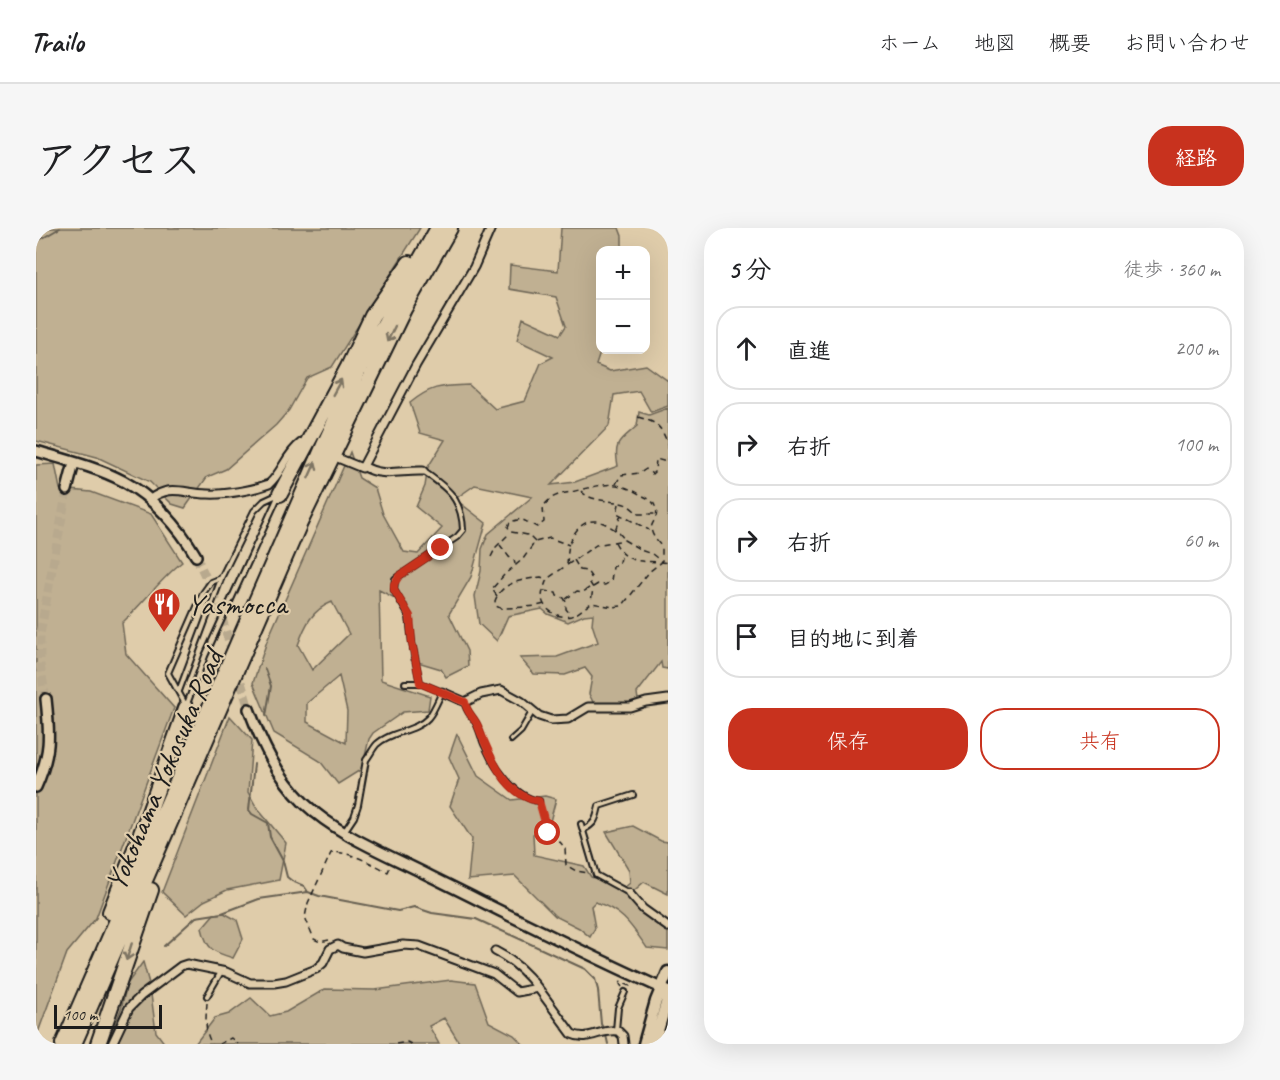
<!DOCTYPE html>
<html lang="ja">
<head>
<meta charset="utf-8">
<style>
  body { margin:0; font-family:Caveat,"Klee One",sans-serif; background:#f6f6f6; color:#202124 }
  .controls { position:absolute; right:18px; top:18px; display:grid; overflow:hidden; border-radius:12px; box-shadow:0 6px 24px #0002 }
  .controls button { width:54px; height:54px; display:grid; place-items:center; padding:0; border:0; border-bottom:2px solid #e0e0e0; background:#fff; color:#202124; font:30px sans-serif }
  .scale { position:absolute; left:18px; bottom:15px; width:108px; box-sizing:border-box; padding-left:6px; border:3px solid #1c1c1c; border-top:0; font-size:16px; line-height:21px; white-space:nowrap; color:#1c1c1c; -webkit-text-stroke:4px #dfccaa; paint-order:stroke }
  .stop { position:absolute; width:18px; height:18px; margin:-14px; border:4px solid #c8321e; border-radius:50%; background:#fff }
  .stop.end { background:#c8321e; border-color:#fff; box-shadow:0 2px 6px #0008 }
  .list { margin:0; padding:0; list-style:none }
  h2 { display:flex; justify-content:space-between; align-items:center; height:78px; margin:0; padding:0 24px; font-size:26px }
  h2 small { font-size:20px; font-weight:400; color:#757577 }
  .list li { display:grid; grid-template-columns:39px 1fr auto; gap:18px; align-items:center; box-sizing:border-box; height:84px; margin:0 12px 12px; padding:0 12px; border:2px solid #e0e0e0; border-radius:24px }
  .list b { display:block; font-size:22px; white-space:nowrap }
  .list em { font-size:20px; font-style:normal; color:#757577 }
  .actions { display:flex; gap:12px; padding:18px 24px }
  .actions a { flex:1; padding:14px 0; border:2px solid #c8321e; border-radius:24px; text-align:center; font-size:21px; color:#c8321e }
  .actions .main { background:#c8321e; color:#fff }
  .icon { flex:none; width:33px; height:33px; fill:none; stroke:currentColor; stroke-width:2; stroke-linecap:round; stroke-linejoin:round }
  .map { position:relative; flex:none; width:632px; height:816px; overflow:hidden; border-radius:24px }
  header { display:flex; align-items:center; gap:36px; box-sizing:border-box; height:84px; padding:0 30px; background:#fff; border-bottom:2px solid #e0e0e0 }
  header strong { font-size:28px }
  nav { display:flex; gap:33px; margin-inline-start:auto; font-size:21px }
  .intro { display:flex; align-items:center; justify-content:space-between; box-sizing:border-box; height:144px; padding:0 36px }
  h1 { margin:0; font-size:42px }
  .button { padding:15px 27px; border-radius:24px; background:#c8321e; color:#fff; font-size:21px; font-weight:700 }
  main { display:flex; gap:36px; padding:0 36px }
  aside { flex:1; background:#fff; border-radius:24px; box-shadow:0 6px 24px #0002 }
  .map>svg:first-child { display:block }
</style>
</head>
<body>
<header>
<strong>Trailo</strong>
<nav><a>ホーム</a><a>地図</a><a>概要</a><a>お問い合わせ</a></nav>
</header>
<div class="intro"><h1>アクセス</h1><a class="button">経路</a></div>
<main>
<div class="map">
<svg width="632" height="816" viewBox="0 0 632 816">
  <rect width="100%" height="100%" fill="#dfccaa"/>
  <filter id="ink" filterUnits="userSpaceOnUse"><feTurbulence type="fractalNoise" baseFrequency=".0167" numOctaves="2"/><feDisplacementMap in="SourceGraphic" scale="12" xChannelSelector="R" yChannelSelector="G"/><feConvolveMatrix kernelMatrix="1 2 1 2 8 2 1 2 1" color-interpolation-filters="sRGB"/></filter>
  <g filter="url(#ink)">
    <path fill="#c0b092" stroke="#6e6657" stroke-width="1.5" fill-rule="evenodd" d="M0 0H384L296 139 271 150 253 182 240 197 190 241 171 249 149 280 136 276 114 254 61 229 0 213Z
      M525 0H583L586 8V22H564L565 122 560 137 574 143 610 137 632 153V178L615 184 603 163 578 167 573 198 515 257 539 254 582 238C577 214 584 213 601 198L603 184 613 187 632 180V441L626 440 625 434 601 465 603 479 558 476 553 466 556 449 549 440 529 447 498 446 484 430 521 429 562 414 556 396 557 386 548 387 532 394 512 386 506 381 472 388 461 413 443 396 439 368 445 343 446 321 452 306 496 269 439 257 419 271 450 295 435 349 413 386 431 423 432 438 410 449 405 441 375 432 371 376 343 362 345 452 394 468 392 482 367 484 337 505 333 511 326 541 302 556 284 533 238 505 217 455 231 413 314 224 323 250 339 260 347 286 368 324 382 326 406 300 380 279 389 258 392 239 409 212 384 205 374 175C396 157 406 158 433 157L459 181 489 173 505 135 517 129 481 112 487 90 524 107 530 98 520 69 473 61 474 37 522 43ZM296 374 313 406 276 442 262 417C269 397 276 382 296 374ZM303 448 311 483 310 515 271 494V475Z
      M19 236 24 261 55 264 115 286 146 334C124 352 107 375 86 395L90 426 138 480 60 690 31 725 0 810V237Z
      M194 488 216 512 212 564 221 580 250 615 243 652 191 662 168 673 150 687 126 664Z
      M421 506 442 548 476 572 509 568 520 571 512 601 497 606 498 627 548 638 555 649 589 659 594 655 593 642 570 604 597 598 625 613 632 614V666L608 654 593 667 632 701V722L611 720C595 697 586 682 559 674L555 678 559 700 554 709 543 700 519 688 479 648 432 652 436 611 414 578 423 551 413 529Z
      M188 685 201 692 207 711 197 730C177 724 171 722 166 700L178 686Z
      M107 734 114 759 120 804 129 816H71L85 781 91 756Z
      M415 752 439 755 453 794 478 807 487 816H424L408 790 393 798 403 816H159L179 790 193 786 215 770 234 788 250 784 289 761 339 762Z"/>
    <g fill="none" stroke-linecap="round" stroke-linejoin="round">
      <path stroke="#665f51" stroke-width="2" d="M0 14 24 0
        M229 441 235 458 230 488
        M218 536 213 582 216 586 232 595 234 609 247 633 251 649 256 653 268 658 272 664 283 668 362 683 378 679 396 685 440 691 549 741 559 751 562 762 565 796 570 807 572 816
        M128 718 160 689 186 685 223 671 272 664"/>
      <path stroke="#b8a98e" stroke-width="9" stroke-dasharray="9 4.5" stroke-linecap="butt" d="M160 328 181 374 197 427
        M201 441 213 481
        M10 471 4 437V406L31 262"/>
      <defs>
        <path id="service" d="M384 455 376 415 373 388 358 362 359 351 363 348 421 309 427 302C426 270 411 260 387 243
          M143 463 185 351
          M429 475C430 484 436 487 440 495 444 502 445 510 449 518 458 539 479 570 503 573
          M149 476 132 445 167 365 175 354 185 350 218 283 228 273 241 267
          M151 476 169 428 242 269
          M475 512 485 503 496 484
          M545 596 560 647 593 665
          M547 602C560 595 560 591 563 578L597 567
          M308 604 318 589 322 577 330 532C334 527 337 520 341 516 355 503 379 504 392 490 398 483 402 472 406 464L384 455H369
          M171 768 185 744
          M580 802 582 780 589 764"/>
        <path id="minor" d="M304 231 326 240 380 137 438 39 455 0
          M327 238C346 250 365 242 387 243
          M113 272C135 255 147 266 172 266 189 267 217 262 233 256 246 245 250 226 265 215
          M406 464 429 474 445 466 465 462 485 473 503 488 515 492 532 491 552 479H594L610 474 632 471
          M593 665 607 681 632 699
          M459 723C477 732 490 744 502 760
          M76 816 93 780 105 768 145 738 151 736 190 744 214 755H238L250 753 280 741 287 735 294 721 302 717 307 720 327 724 367 717 383 718 458 746 481 764 502 760 536 806C553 814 565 800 582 803L587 808 588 816"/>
        <path id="tertiary" d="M0 223C27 231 63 240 87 253 117 269 144 300 160 328
          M31 262 38 235
          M213 481C226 516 241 548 268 575 303 608 351 626 394 648 473 687 551 727 632 763
          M0 559C15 525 14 508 10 471"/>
        <path id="primary" d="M608 816 620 773 632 744
          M618 816 632 769"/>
        <path id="motorway" d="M244 266 312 139 336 88 373 35
          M74 684 111 590 150 480
          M27 816 288 217 323 141 402 0
          M38 816 264 295 368 81 414 0
          M62 816 115 662"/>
      </defs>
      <use href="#service" stroke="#1c1c1c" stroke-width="8"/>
      <use href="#minor" stroke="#1c1c1c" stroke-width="11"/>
      <use href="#tertiary" stroke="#1c1c1c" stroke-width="14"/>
      <use href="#primary" stroke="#1c1c1c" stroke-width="15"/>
      <use href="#motorway" stroke="#1c1c1c" stroke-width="18"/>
      <path stroke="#1c1c1c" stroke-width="1.5" stroke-dasharray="6 4.5" stroke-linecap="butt" d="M602 189C622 195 624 197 632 216
        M580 256 585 247 604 245 610 241 616 246 619 243 620 231 631 234 632 226
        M545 263C555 275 577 271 591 277 595 279 599 283 602 286H619
        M583 276 581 285 613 302
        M579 302 585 287
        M588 312 607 323 616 326 626 334 614 343 586 378 578 379 555 375C549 379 542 386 535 388 523 391 507 382 506 370 506 363 509 357 511 351L560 317Z
        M499 314 492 307 475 304 472 299 474 294 485 291 501 299 508 294 507 279C518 264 526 267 543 262 569 256 580 252 605 267 609 269 617 272 619 278 627 296 602 293 626 319V333
        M579 314C592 340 610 331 632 335
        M464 317 473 329 478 332 479 336
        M455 329 460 319 474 305
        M538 332 544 342 551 343 555 349 554 355 557 360 555 374
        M531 336C532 329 531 319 535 312 542 295 557 287 573 298 579 302 584 305 588 311
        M557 359 562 356 569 357 575 353 577 339 584 334 586 325
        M508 363 520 365 521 368 528 370 530 374V381L535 387
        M461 368 456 361 469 346 487 331 499 314 514 310 533 317
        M530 371 541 363 547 364 556 358
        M508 376C502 379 473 380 464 380L460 378 459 373C466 353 487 352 505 349L510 351
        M504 577 512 605 524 614 529 620 530 637 540 643 553 645
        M293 712 284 714 278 711 269 689 272 675 295 625C309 621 339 637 352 644L354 639
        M586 759 584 756 585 754 594 758 595 756
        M171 775C170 788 168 804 176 816
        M183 816 195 810 202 816
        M360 816 371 814 375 816"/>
      <use href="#service" stroke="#dfccaa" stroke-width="4"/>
      <use href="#minor" stroke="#dfccaa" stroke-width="7"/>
      <use href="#tertiary" stroke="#dfccaa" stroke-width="9"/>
      <use href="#primary" stroke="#dfccaa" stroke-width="10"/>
      <use href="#motorway" stroke="#dfccaa" stroke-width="14"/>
    </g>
    <defs><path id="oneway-shaft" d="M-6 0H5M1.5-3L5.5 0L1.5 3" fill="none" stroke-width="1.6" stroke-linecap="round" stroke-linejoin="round" transform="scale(1.5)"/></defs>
    <g stroke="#7e7463">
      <use href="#oneway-shaft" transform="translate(355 106) rotate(116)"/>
      <use href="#oneway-shaft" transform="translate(301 159) rotate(-61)"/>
      <use href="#oneway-shaft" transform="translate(276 242) rotate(-66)"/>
      <use href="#oneway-shaft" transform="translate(93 724) rotate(108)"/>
    </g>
  </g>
  <g fill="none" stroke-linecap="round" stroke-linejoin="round" filter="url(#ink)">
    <path stroke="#c8321e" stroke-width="8" d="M405 320 363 348 358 356V362L374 388 376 415 384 455 429 474C430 484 438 489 442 498 453 526 469 569 503 573L512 605"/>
  </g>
  <defs>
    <symbol id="restaurant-pin" viewBox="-11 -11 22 30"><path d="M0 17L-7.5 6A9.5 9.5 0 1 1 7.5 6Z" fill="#c8321e" stroke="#dfccaa"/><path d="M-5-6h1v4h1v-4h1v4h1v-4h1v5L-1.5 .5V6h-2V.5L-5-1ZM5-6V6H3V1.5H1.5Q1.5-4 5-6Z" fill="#fff"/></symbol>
  </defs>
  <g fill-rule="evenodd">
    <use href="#restaurant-pin" x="109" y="357" width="38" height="52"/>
  </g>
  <g text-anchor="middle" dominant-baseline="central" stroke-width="4.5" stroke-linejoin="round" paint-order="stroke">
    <g font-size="30" fill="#1c1c1c" stroke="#dfccaa" text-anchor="start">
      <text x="151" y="376">Yasmocca</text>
    </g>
    <g font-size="30" fill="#1c1c1c" stroke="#dfccaa">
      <text transform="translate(128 542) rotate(-67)">Yokohama Yokosuka Road</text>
    </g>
  </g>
</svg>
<div class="controls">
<button>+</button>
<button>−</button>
</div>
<div class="scale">100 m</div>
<div class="stop" style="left:512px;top:605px"></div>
<div class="stop end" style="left:405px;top:320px"></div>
</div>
<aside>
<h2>5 分<small>徒歩 · 360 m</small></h2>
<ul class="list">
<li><svg class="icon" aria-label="ahead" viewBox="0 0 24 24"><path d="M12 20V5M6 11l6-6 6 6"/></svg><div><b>直進</b></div><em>200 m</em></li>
<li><svg class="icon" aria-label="right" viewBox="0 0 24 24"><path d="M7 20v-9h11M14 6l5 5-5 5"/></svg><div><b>右折</b></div><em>100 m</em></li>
<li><svg class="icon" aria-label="right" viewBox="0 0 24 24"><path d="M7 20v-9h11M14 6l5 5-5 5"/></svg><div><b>右折</b></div><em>60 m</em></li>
<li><svg class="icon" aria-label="arrive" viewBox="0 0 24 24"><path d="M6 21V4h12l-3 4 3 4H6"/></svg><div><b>目的地に到着</b></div></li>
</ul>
<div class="actions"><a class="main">保存</a><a>共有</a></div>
</aside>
</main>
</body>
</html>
